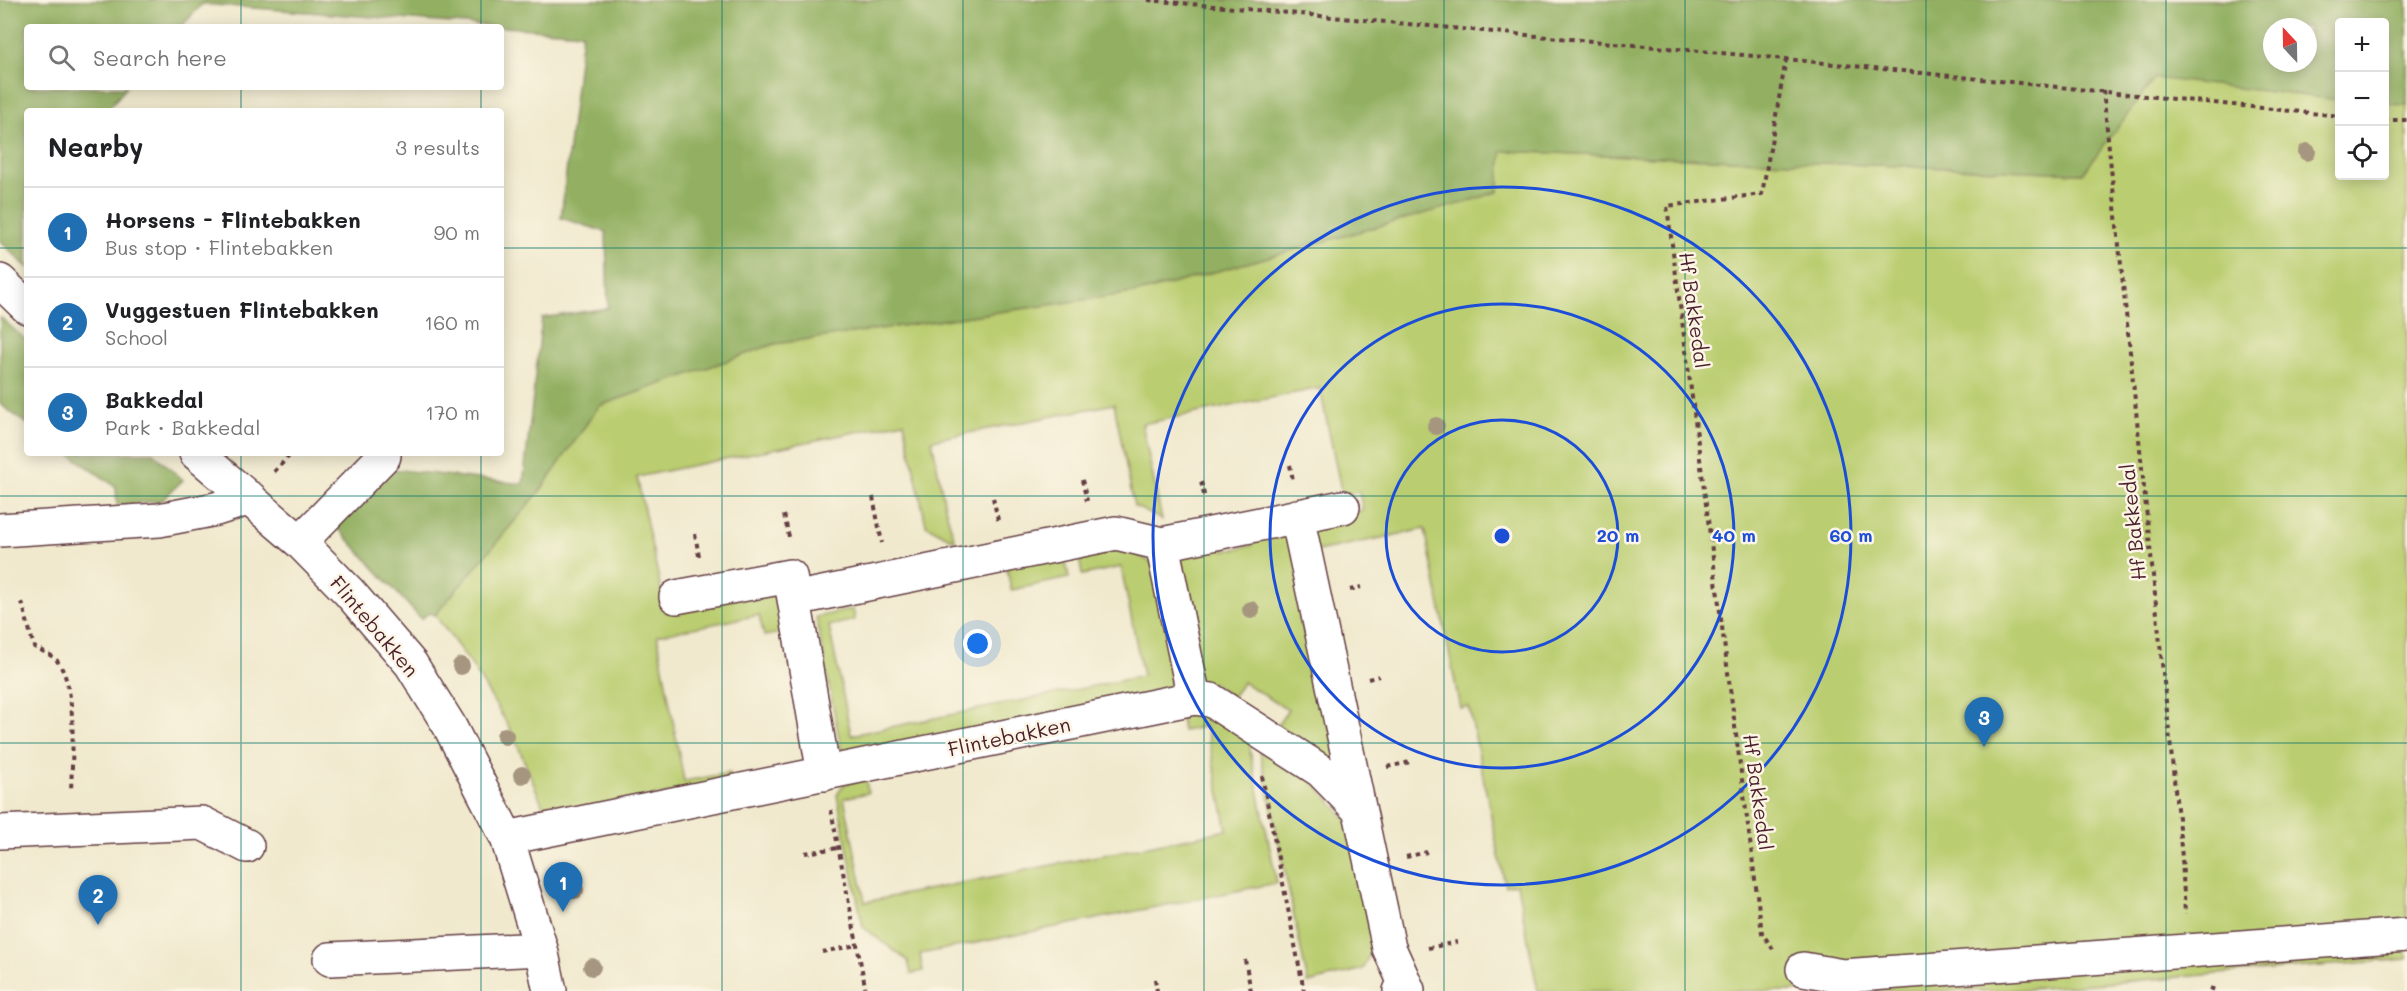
<!DOCTYPE html>
<html lang="en">
<head>
<meta charset="utf-8">
<style>
  body { margin:0; font-family:Mali,sans-serif; background:#f2f2f2; color:#202124 }
  .controls { position:absolute; right:18px; top:18px; display:grid; overflow:hidden; border-radius:6px; box-shadow:0 3px 15px #0003 }
  .controls button { width:54px; height:54px; display:grid; place-items:center; padding:0; border:0; border-bottom:2px solid #e0e0e0; background:#fff; color:#202124; font:30px sans-serif }
  .compass { position:absolute; left:2263px; top:18px; width:54px; height:54px; border-radius:50%; background:#fff; box-shadow:0 3px 15px #0003; rotate:338deg }
  .you { position:absolute; left:978px; top:644px; width:21px; height:21px; margin:-15px; border:4px solid #fff; border-radius:50%; background:#1a73e8; box-shadow:0 0 0 9px #1a73e833 }
  .badge { display:grid; place-items:center; width:39px; height:39px; border-radius:50%; background:#1f6fb2; color:#fff; font-size:20px; font-weight:700 }
  .pin { position:absolute; translate:-50% -50px; filter:drop-shadow(0 2px 3px #0008) }
  .pin::after { content:''; position:absolute; top:32px; width:21px; height:18px; background:inherit; clip-path:polygon(0 0,100% 0,50% 100%) }
  .list { margin:0; padding:0; list-style:none }
  h2 { display:flex; justify-content:space-between; align-items:center; height:78px; margin:0; padding:0 24px; font-size:26px }
  h2 small { font-size:20px; font-weight:400; color:#757577 }
  .list li { display:grid; grid-template-columns:39px 1fr auto; gap:18px; align-items:center; box-sizing:border-box; height:90px; padding:0 24px; border-top:2px solid #e0e0e0 }
  .list b { display:block; font-size:22px; white-space:nowrap }
  .list p { margin:0; font-size:20px; white-space:nowrap; color:#757577 }
  .list em { font-size:20px; font-style:normal; color:#757577 }
  .icon { flex:none; width:33px; height:33px; fill:none; stroke:currentColor; stroke-width:2; stroke-linecap:round; stroke-linejoin:round }
  .map { position:relative; flex:none; width:2407px; height:991px; overflow:hidden }
  .search { position:absolute; background:#fff; box-shadow:0 3px 15px #0003; left:24px; top:24px; width:480px; height:66px; display:flex; align-items:center; gap:15px; box-sizing:border-box; padding:0 21px; border-radius:6px; color:#757577; font-size:22px }
  .panel { position:absolute; background:#fff; box-shadow:0 3px 15px #0003; left:24px; top:108px; width:480px; height:348px; border-radius:6px }
  .map>svg:first-child { display:block }
</style>
</head>
<body>
<div class="map">
<svg width="2407" height="991" viewBox="0 0 2407 991">
  <rect width="100%" height="100%" fill="#fcf5e5"/>
  <filter id="ink" filterUnits="userSpaceOnUse"><feTurbulence type="fractalNoise" baseFrequency=".0167" numOctaves="2"/><feDisplacementMap in="SourceGraphic" scale="12" xChannelSelector="R" yChannelSelector="G"/><feConvolveMatrix kernelMatrix="1 2 1 2 8 2 1 2 1" color-interpolation-filters="sRGB"/></filter>
  <filter id="wash" filterUnits="userSpaceOnUse"><feTurbulence type="fractalNoise" baseFrequency=".008" numOctaves="4" result="noise"/><feDisplacementMap in="SourceGraphic" scale="24" xChannelSelector="R" yChannelSelector="G"/><feGaussianBlur stdDeviation="1.35" result="paint"/><feColorMatrix in="noise" values="0 0 0 0 0 0 0 0 0 0 0 0 0 0 0 0 0 1.4 0 .05"/><feComposite in="paint" operator="in"/></filter>
  <g filter="url(#wash)">
    <rect width="100%" height="100%" fill="#f0e9cd"/>
    <path fill="#bacd70" stroke="#82764e" stroke-width="1.5" fill-rule="evenodd" d="M2407 0V959L2004 991H1538L1517 884 1505 886 1469 707 1460 708 1425 529 1312 552 1306 522 1363 510 1359 492 1342 495 1320 388 1142 424 1162 520 1134 506 1114 404 932 440 945 507 955 541 926 525 904 422 637 477 665 608 779 586 788 632 764 636 759 615 657 635 684 781 730 773V781L548 818 512 732 473 667 435 615 540 491 598 406 774 344 1146 291 1498 192 1501 151 2083 173 1865 78ZM2340 22H2384V176H2340ZM2272 27H2308V63H2272Z
      M1291 525 1339 767 1277 726 1288 710 1243 682 1232 697 1213 683 1199 686 1172 550 1222 539 1225 551 1253 545 1252 533Z
      M1116 542 1157 566 1181 690 843 759 816 617 853 609 855 620 829 626 851 735 1143 676 1121 567 1082 575 1078 550Z
      M1064 552 1069 578 1011 590 1006 564Z
      M1195 713 1222 721 1250 738V751L1277 883 920 954 923 971 911 974 908 961 863 927 837 795 844 784 866 779 868 793 844 798 865 902 1204 835 1227 830 1206 726 1183 731 1180 715Z
      M1262 747 1312 780 1354 828 1377 938 1363 969 1308 983 1260 752Z"/>
    <path fill="#93b062" stroke="#6e6846" stroke-width="1.5" fill-rule="evenodd" d="M0 0H2407V105L2385 104 2384 22H2340L2339 100 2155 78 2083 173 1502 151 1498 191 1473 200 1146 291 774 344 599 406 540 491 435 615 429 613 421 619 336 526 392 469 523 484 542 318 608 308 606 232 561 218 582 33 202 4 181 27H27V87H127L106 111H27V267L0 241ZM2272 27H2308V63H2272Z
      M0 317 27 341V424L0 404Z
      M68 453H153L183 480 161 501 117 505 116 487Z"/>
  </g>
  <g filter="url(#ink)">
    <g fill="none" stroke-linecap="round" stroke-linejoin="round">
      <defs>
        <path id="minor" d="M0 281 27 307
          M196 453 300 542 349 592 411 664 449 725 507 838 541 949 550 991
          M1297 516 1389 948 1408 990 1400 991
          M0 530 159 520 216 509 250 498
          M300 542 384 456
          M1162 544 1194 698
          M676 597 790 576 794 599
          M824 774 794 599 1116 533 1162 544 1343 507
          M0 832 202 823 247 846
          M507 838 1194 698 1211 700 1321 771 1358 809
          M330 959 541 949
          M1803 969 1843 976 2407 935"/>
      </defs>
      <use href="#minor" stroke="#633d43" stroke-width="36"/>
      <path stroke="#633d43" stroke-width="4" stroke-dasharray="4.5 4.5" stroke-linecap="butt" d="M1148 0 1786 59 2340 116
        M2103 90 2182 857 2185 914
        M2384 120H2407
        M1290 465 1293 480
        M274 472 292 453
        M1082 480 1087 501
        M1201 482 1205 499
        M873 497 882 543
        M993 498 998 520
        M784 515 790 541
        M695 534 699 556
        M1350 590 1361 587
        M22 602 34 647C42 651 53 655 58 662 78 690 72 757 71 791
        M1368 679 1379 676
        M1387 767 1410 762
        M1262 776 1304 991
        M831 810 866 991
        M805 853 838 848
        M1406 857 1427 852
        M1428 948 1457 942
        M1773 949 1762 933 1667 206 1762 194 1786 59
        M822 952 857 945
        M1245 960 1251 991
        M1155 979 1157 991
        M2210 988 2218 991"/>
      <use href="#minor" stroke="#fff" stroke-width="33"/>
    </g>
    <g fill="#a7967f">
      <circle cx="2307" cy="152" r="9"/>
      <circle cx="1436" cy="426" r="9"/>
      <circle cx="1251" cy="610" r="9"/>
      <circle cx="461" cy="666" r="9"/>
      <circle cx="505" cy="736" r="9"/>
      <circle cx="522" cy="775" r="9"/>
      <circle cx="575" cy="890" r="9"/>
      <circle cx="592" cy="967" r="9"/>
    </g>
  </g>
  <path fill="none" stroke="#0f766e" stroke-width="1.5" stroke-opacity="0.55" d="M241 0V27M481 0V27M722 0V991M963 0V991M1204 0V991M1444 0V991M1685 0V991M1926 0V991M2166 0V991M241 87V111M481 87V111M0 248H27M501 248H2407M241 453V991M481 453V991M0 496H2407M0 743H2407"/>
  <g fill="none" stroke="#1d4ed8" stroke-width="3">
    <circle cx="1502" cy="536" r="116"/>
    <circle cx="1502" cy="536" r="232"/>
    <circle cx="1502" cy="536" r="349"/>
  </g>
  <g text-anchor="middle" dominant-baseline="central" stroke-width="5" stroke-linejoin="round" paint-order="stroke">
    <g font-size="20" fill="#4a1f2b" stroke="#fcf5e5">
      <text transform="translate(1695 310) rotate(82)">Hf Bakkedal</text>
      <text transform="translate(2132 522) rotate(-96)">Hf Bakkedal</text>
      <text transform="translate(375 626) rotate(50)">Flintebakken</text>
      <text transform="translate(1009 736) rotate(-12)">Flintebakken</text>
      <text transform="translate(1759 792) rotate(82)">Hf Bakkedal</text>
    </g>
  </g>
  <circle cx="1502" cy="536" r="9" fill="#1d4ed8" stroke="#fcf5e5" stroke-width="3"/>
  <g font-size="18" text-anchor="middle" font-weight="bold" fill="#1d4ed8" stroke="#fcf5e5" stroke-width="5" stroke-linejoin="round" paint-order="stroke">
    <text x="1618" y="542">20 m</text>
    <text x="1734" y="542">40 m</text>
    <text x="1851" y="542">60 m</text>
  </g>
</svg>
<div class="controls">
<button>+</button>
<button>−</button>
<button><svg class="icon" aria-label="locate" viewBox="0 0 24 24"><circle cx="12" cy="12" r="6"/><path d="M12 2v4M12 18v4M2 12h4M18 12h4"/></svg></button>
</div>
<svg class="compass" viewBox="-18 -18 36 36"><path d="M0-13l5 13h-10z" fill="#e53935"/><path d="M0 13l5-13h-10z" fill="#757577"/></svg>
<div class="you"></div>
<div class="pin badge" style="left:563px;top:912px">1</div>
<div class="pin badge" style="left:98px;top:925px">2</div>
<div class="pin badge" style="left:1984px;top:747px">3</div>
<div class="search"><svg class="icon" aria-label="search" viewBox="0 0 24 24"><circle cx="10" cy="10" r="6"/><path d="M15 15l6 6"/></svg>Search here</div>
<section class="panel">
<h2>Nearby<small>3 results</small></h2>
<ul class="list">
<li><span class="badge">1</span><div><b>Horsens - Flintebakken</b><p>Bus stop · Flintebakken</p></div><em>90 m</em></li>
<li><span class="badge">2</span><div><b>Vuggestuen Flintebakken</b><p>School</p></div><em>160 m</em></li>
<li><span class="badge">3</span><div><b>Bakkedal</b><p>Park · Bakkedal</p></div><em>170 m</em></li>
</ul>
</section>
</div>
</body>
</html>
